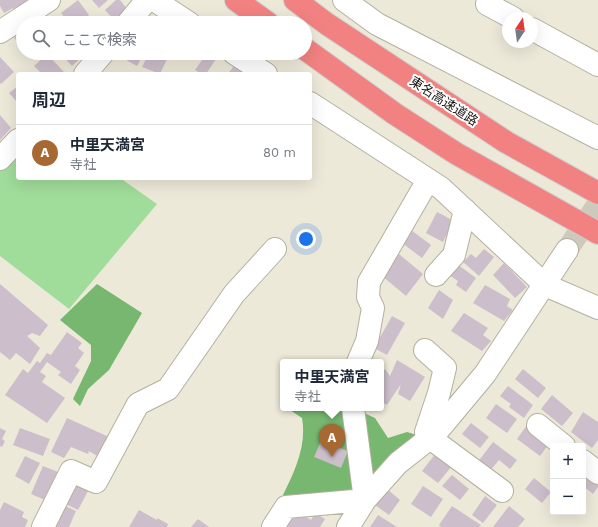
<!DOCTYPE html>
<html lang="ja">
<head>
<meta charset="utf-8">
<style>
  body { margin:0; font-family:"Work Sans","Noto Sans JP",sans-serif; background:#f6f6f7; color:#1f2937 }
  .controls { position:absolute; right:12px; bottom:12px; display:grid; overflow:hidden; border-radius:4px; box-shadow:0 4px 16px #0002 }
  .controls button { width:36px; height:36px; display:grid; place-items:center; padding:0; border:0; border-bottom:1px solid #e0e1e3; background:#fff; color:#1f2937; font:20px sans-serif }
  .compass { position:absolute; left:502px; top:12px; width:36px; height:36px; border-radius:50%; background:#fff; box-shadow:0 4px 16px #0002; rotate:13deg }
  .you { position:absolute; left:306px; top:239px; width:14px; height:14px; margin:-10px; border:3px solid #fff; border-radius:50%; background:#1a73e8; box-shadow:0 0 0 6px #1a73e833 }
  .badge { display:grid; place-items:center; width:26px; height:26px; border-radius:50%; background:#a86832; color:#fff; font-size:13px; font-weight:700 }
  .pin { position:absolute; translate:-50% -33px; filter:drop-shadow(0 1px 2px #0008) }
  .pin::after { content:''; position:absolute; top:21px; width:14px; height:12px; background:inherit; clip-path:polygon(0 0,100% 0,50% 100%) }
  .popup { position:absolute; left:280px; top:359px; width:104px; height:52px; box-sizing:border-box; display:grid; place-content:center; border-radius:4px; background:#fff; filter:drop-shadow(0 1px 3px #0005); font-size:13px; white-space:nowrap; color:#747a83 }
  .popup b { font-size:15px; color:#1f2937 }
  .popup::after { content:''; position:absolute; left:50%; top:100%; margin-left:-8px; border:8px solid transparent; border-top-color:#fff }
  .list { margin:0; padding:0; list-style:none }
  h2 { display:flex; justify-content:space-between; align-items:center; height:52px; margin:0; padding:0 16px; font-size:17px }
  h2 small { font-size:13px; font-weight:400; color:#747a83 }
  .list li { display:grid; grid-template-columns:26px 1fr auto; gap:12px; align-items:center; box-sizing:border-box; height:56px; padding:0 16px; border-top:1px solid #e0e1e3 }
  .list b { display:block; font-size:15px; white-space:nowrap }
  .list p { margin:0; font-size:13px; white-space:nowrap; color:#747a83 }
  .list em { font-size:13px; font-style:normal; color:#747a83 }
  .icon { flex:none; width:22px; height:22px; fill:none; stroke:currentColor; stroke-width:2; stroke-linecap:round; stroke-linejoin:round }
  .map { position:relative; flex:none; width:598px; height:527px; overflow:hidden }
  .search { position:absolute; background:#fff; box-shadow:0 4px 16px #0002; left:16px; top:16px; width:296px; height:44px; display:flex; align-items:center; gap:10px; box-sizing:border-box; padding:0 14px; border-radius:22px; color:#747a83; font-size:15px }
  .panel { position:absolute; background:#fff; box-shadow:0 4px 16px #0002; left:16px; top:72px; width:296px; height:108px; border-radius:4px }
  .map>svg:first-child { display:block }
</style>
</head>
<body>
<div class="map">
<svg width="598" height="527" viewBox="0 0 598 527">
  <rect width="100%" height="100%" fill="#ede9d9"/>
  <path fill="#a0dc9a" d="M18 141V178H120L157 204 69 309 0 256V159Z"/>
  <path fill="#77b770" d="M97 284 142 313 109 370 88 389 80 406 73 399 91 361V345L60 320Z
    M287 408H343L364 413 375 418 388 438 407 432 420 436 364 496 290 507 283 495C295 471 307 445 302 418Z"/>
  <path fill="#ccbeca" d="M0 0H30L14 10 13 8 4 13 0 6Z
    M78 0 89 15 79 23H69L61 13Z
    M92 0H108L99 8Z
    M116 0H120L128 10 116 22 105 10Z
    M146 16 156 23H141Z
    M23 28V47L14 38Z
    M60 53H86L72 66Z
    M120 53H144L137 66 119 56Z
    M149 53H155L167 59 160 74 142 67Z
    M196 53H220L206 74H202L195 70 202 60 194 55Z
    M47 54 64 72 62 74H42L34 66Z
    M0 57 14 72 1 84 0 83Z
    M235 64 253 74H228Z
    M18 86V103L9 93Z
    M0 115 11 128 0 140Z
    M437 212 454 221 443 242 426 233Z
    M411 230 431 245 422 258 402 243Z
    M484 249 494 257 479 276 463 262 471 254 476 258Z
    M399 254 423 274 406 296 382 276Z
    M504 263 527 287 515 298 493 275Z
    M457 264 476 278 466 292 456 285 458 281 449 275Z
    M0 284 48 325 40 336 32 333 27 336 40 348 30 364 16 353 10 360 0 352Z
    M485 285 510 299 507 306 513 310 504 321 473 303Z
    M439 290 453 300 443 319 428 308Z
    M464 313 488 328 483 335 491 341 482 351 451 331Z
    M392 316 405 323 387 355 374 348Z
    M67 332 82 343 78 348 84 353 75 366 80 370 71 384 58 375 61 372 47 362 40 372 46 376 42 382 65 398 47 423 5 395 23 369 28 373 37 361 40 363 47 353 51 355Z
    M397 360 425 377 410 401 398 394 401 384 387 405 381 401V375L385 369 390 376Z
    M523 369 546 388 538 398 515 379Z
    M508 386 533 405 524 418 509 407 511 404 500 396Z
    M552 395 573 413 562 426 541 409Z
    M496 404 517 419 507 433 486 418Z
    M583 412 598 422V440L592 448 571 432Z
    M67 418 109 437 99 457 89 451 88 454 71 447 64 458 51 452Z
    M471 423 489 437 480 448 462 434Z
    M527 425 551 441 540 456 517 439Z
    M0 428 6 431 2 439 5 441 2 447 0 446Z
    M20 428 50 439 43 456 13 445Z
    M331 434 341 438 337 447 348 451 341 468 314 457 321 441 327 444Z
    M493 442 517 460 510 469 499 460 489 472 477 463Z
    M436 453 452 466 438 483 422 471Z
    M25 456 40 463 29 484 15 476Z
    M43 466 58 472 45 500 31 494Z
    M587 471 598 480V487L593 494 583 486V476Z
    M452 475 469 489 460 500 442 486Z
    M534 478 551 492 542 503 525 489Z
    M75 482 89 489 78 510 64 503Z
    M423 486 443 499 431 517 411 504Z
    M387 489 400 500 389 515 375 505Z
    M485 496 497 505 483 523 472 515Z
    M4 502 24 512 22 517 28 520 25 527H0V510Z
    M59 503 76 511 69 527H56L49 524Z
    M452 506 481 525 479 527H441L439 525Z
    M509 506 525 519 518 527H493Z
    M139 510 157 520V518L168 524 167 527H129Z
    M292 512 302 518 303 515 311 520 315 513 325 519 320 527H283Z
    M378 515 397 527H370Z
    M198 519 209 527H191Z"/>
  <g fill="none" stroke-linecap="round" stroke-linejoin="round">
    <path stroke="#cdcabb" stroke-width="22" stroke-dasharray="22 11" stroke-linecap="butt" d="M567 250 598 204"/>
    <defs>
      <path id="minor" d="M154 0 189 23
        M344 0 377 24 598 138
        M488 0 487 4 513 18
        M128 23 147 0
        M532 29 598 65
        M0 32 49 0
        M234 53 266 74
        M85 74 103 53
        M310 103 441 188 545 285 598 308
        M0 159 18 140
        M436 275 454 255 465 210
        M425 350 445 368 439 393 426 432 430 438 502 491
        M358 362 367 341 373 308 368 297 369 282 428 180
        M538 425 564 446
        M583 461 598 473
        M43 527 71 471 96 482 138 404 168 389 234 294 275 249
        M273 527 286 507 365 500 353 408
        M348 527 365 500 398 463 435 434 485 374 567 250"/>
      <path id="highway" d="M236 0 268 23
        M295 0 327 24 506 142 598 193
        M305 49 395 114 457 154 598 233"/>
    </defs>
    <use href="#minor" stroke="#b4b0a0" stroke-width="24"/>
    <use href="#highway" stroke="#cdcccb" stroke-width="24"/>
    <use href="#minor" stroke="#fff" stroke-width="22"/>
    <use href="#highway" stroke="#f28281" stroke-width="22"/>
  </g>
  <g text-anchor="middle" dominant-baseline="central" stroke-width="4" stroke-linejoin="round" paint-order="stroke">
    <g font-size="13" fill="#1a1813" stroke="#fff">
      <text transform="translate(444 101) rotate(33)">東名高速道路</text>
    </g>
  </g>
</svg>
<div class="controls">
<button>+</button>
<button>−</button>
</div>
<svg class="compass" viewBox="-18 -18 36 36"><path d="M0-13l5 13h-10z" fill="#e53935"/><path d="M0 13l5-13h-10z" fill="#747a83"/></svg>
<div class="you"></div>
<div class="pin badge" style="left:332px;top:457px">A</div>
<div class="popup"><b>中里天満宮</b>寺社</div>
<div class="search"><svg class="icon" aria-label="search" viewBox="0 0 24 24"><circle cx="10" cy="10" r="6"/><path d="M15 15l6 6"/></svg>ここで検索</div>
<section class="panel">
<h2>周辺<small></small></h2>
<ul class="list">
<li><span class="badge">A</span><div><b>中里天満宮</b><p>寺社</p></div><em>80 m</em></li>
</ul>
</section>
</div>
</body>
</html>
